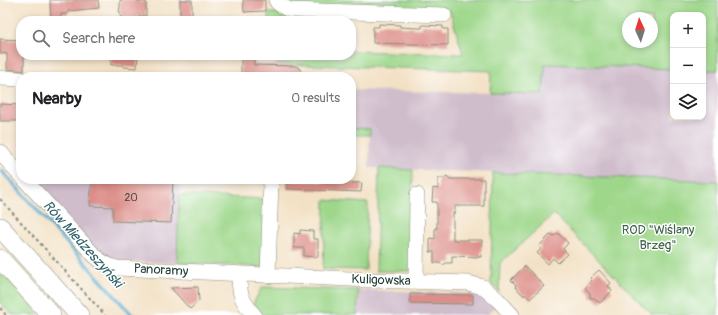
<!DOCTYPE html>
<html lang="en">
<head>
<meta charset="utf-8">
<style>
  body { margin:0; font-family:Pangolin,sans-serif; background:#f6f6f6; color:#202124 }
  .controls { position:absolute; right:12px; top:12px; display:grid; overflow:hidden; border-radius:8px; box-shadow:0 2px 6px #0003 }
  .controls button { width:36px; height:36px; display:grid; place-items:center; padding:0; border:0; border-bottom:1px solid #e0e0e0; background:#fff; color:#202124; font:20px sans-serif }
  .compass { position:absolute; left:622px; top:12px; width:36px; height:36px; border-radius:50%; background:#fff; box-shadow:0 2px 6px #0003; rotate:356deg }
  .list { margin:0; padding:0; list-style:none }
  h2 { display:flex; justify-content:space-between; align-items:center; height:52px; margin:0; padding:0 16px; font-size:17px }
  h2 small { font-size:13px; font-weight:400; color:#757577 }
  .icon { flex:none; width:22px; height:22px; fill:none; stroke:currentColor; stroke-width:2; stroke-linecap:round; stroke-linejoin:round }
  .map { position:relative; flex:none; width:718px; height:315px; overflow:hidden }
  .search { position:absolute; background:#fff; box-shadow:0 2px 6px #0003; left:16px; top:16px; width:340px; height:44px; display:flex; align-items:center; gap:10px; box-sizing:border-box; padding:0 14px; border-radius:16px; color:#757577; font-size:15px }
  .panel { position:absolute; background:#fff; box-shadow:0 2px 6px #0003; left:16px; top:72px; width:340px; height:112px; border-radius:16px }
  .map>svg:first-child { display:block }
</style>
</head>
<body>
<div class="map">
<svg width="718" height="315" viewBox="0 0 718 315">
  <rect width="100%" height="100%" fill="#fff"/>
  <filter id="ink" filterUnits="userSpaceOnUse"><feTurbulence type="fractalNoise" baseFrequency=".025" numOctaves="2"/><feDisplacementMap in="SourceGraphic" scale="8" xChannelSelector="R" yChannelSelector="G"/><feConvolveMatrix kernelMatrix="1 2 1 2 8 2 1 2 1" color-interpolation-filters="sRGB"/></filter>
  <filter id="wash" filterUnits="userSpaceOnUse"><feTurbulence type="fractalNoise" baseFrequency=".012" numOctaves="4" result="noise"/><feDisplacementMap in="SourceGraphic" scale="16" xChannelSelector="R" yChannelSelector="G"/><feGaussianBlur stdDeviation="0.9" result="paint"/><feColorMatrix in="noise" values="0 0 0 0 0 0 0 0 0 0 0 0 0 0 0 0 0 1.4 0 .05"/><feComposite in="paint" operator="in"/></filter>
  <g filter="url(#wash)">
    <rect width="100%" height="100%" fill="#f3e1c5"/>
    <path fill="#d0bdcc" d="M545 64 673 69V117H703V70H718V181L369 168 370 129 351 128V90L542 94Z
      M31 179H180L177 263 111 261 102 257Z
      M358 290 482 294 495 307 487 315H357Z"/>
    <path fill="#9ed78a" stroke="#5e8a5f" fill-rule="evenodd" d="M282 0H718V70H703V15H673V69L545 64 543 94 490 93 491 71 276 64V55H351V51L463 54 450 11 289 7ZM628 18H652V42H628Z
      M268 13 316 15V21H269Z
      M351 128 370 129V135H351Z
      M379 168 413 170 410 271H376Z
      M493 173 718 181V315H652L554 214 500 263 499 292 491 284Z
      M179 195 268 199 266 267 177 263Z
      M325 200 368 203 366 270 323 269Z
      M0 271 40 315H12L0 303Z
      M262 287 358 290 357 315H264L253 304Z"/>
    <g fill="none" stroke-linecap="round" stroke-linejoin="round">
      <path stroke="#52aacf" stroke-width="3.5" d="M1 170 132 315"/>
    </g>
    <g id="blocks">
      <path fill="#dd8e88" d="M50 0H98L99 8 68 11V14H61V18H51Z
        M120 0H138L139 2H146V16H139V19L132 20 131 21H121L120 13 119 10 120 8Z
        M180 0H192V21H180Z
        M243 0H265V11L244 12Z
        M379 24 400 25V27L417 28H422V25L443 26V29H448V45L373 43V27H379Z
        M0 39 21 40V55H24V71L7 69V54L0 53Z
        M111 55H138L137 68 123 67V65H111Z
        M241 55H254V65L296 66 299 68 301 71 300 74 295 77H241Z
        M0 104 21 105V121H0Z
        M447 176 450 179H484V206H455V213H453V240H482L481 257 452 256V263H446L443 265 440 263H434V252H430V238L435 239V228H437V202H432L433 188 438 189V178H444Z
        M92 179H173L171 223 113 221V207L90 206Z
        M287 181 362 183 361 192 287 189Z
        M300 230 313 231V239H318V257L304 256V248H294V233L300 234Z
        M558 233 568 243 563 249 568 254 558 263 553 258 548 264 537 253 541 249 539 246 551 234 554 236Z
        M525 266 544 286 530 299 525 294 524 296 519 291 515 286 516 285 511 280Z
        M599 270 611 283 608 286 612 291 600 303 594 298H590V293L585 288 592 280 590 278Z
        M198 287 199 301 190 309 171 288Z
        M410 294 473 295V304L410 303Z"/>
    </g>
  </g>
  <g filter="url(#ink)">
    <use href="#blocks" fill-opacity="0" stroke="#898f7c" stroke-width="1"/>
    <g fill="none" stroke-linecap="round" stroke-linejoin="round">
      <defs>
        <path id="minor" d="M276 0C278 5 285 8 290 10L444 15
          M0 78 21 79
          M0 152 21 176
          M24 179 94 255C101 262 107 266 117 268L371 280 468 283 483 287 498 300 512 315
          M239 274C239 294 241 300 254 315
          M268 276 271 179
          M416 281 417 195"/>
        <path id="major" d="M0 227 79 315
          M0 259 51 315"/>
      </defs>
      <use href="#minor" stroke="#898f7c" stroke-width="16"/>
      <use href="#major" stroke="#898f7c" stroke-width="20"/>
      <path stroke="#898f7c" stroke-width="2" stroke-dasharray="3 3" stroke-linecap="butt" d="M0 199 105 315
        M0 308 6 315"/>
      <use href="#minor" stroke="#fff" stroke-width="15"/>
      <use href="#major" stroke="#fff" stroke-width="19"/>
    </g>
  </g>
  <g text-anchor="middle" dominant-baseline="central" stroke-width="3" stroke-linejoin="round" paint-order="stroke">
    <g font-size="11" fill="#4e5149">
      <text x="131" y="197">20</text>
    </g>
    <g font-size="13" fill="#3f644a" stroke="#fff">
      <text x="658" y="230">ROD "Wiślany<tspan x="658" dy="15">Brzeg"</tspan></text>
    </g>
    <g font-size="13" fill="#1f3d34" stroke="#fff">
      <text transform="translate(161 270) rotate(3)">Panoramy</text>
      <text transform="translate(381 280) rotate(2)">Kuligowska</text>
    </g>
    <g font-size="14" font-style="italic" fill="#31636a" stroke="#fff">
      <text transform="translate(83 244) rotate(48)">Rów Miedzeszyński</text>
    </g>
  </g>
</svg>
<div class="controls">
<button>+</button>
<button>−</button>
<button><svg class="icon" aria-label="layers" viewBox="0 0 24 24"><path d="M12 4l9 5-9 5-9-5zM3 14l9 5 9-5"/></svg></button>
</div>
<svg class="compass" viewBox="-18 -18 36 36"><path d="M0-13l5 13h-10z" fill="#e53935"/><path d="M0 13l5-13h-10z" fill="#757577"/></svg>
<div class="search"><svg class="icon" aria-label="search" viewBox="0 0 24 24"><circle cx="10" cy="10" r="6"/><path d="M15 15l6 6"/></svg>Search here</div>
<section class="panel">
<h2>Nearby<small>0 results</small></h2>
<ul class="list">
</ul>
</section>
</div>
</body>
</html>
